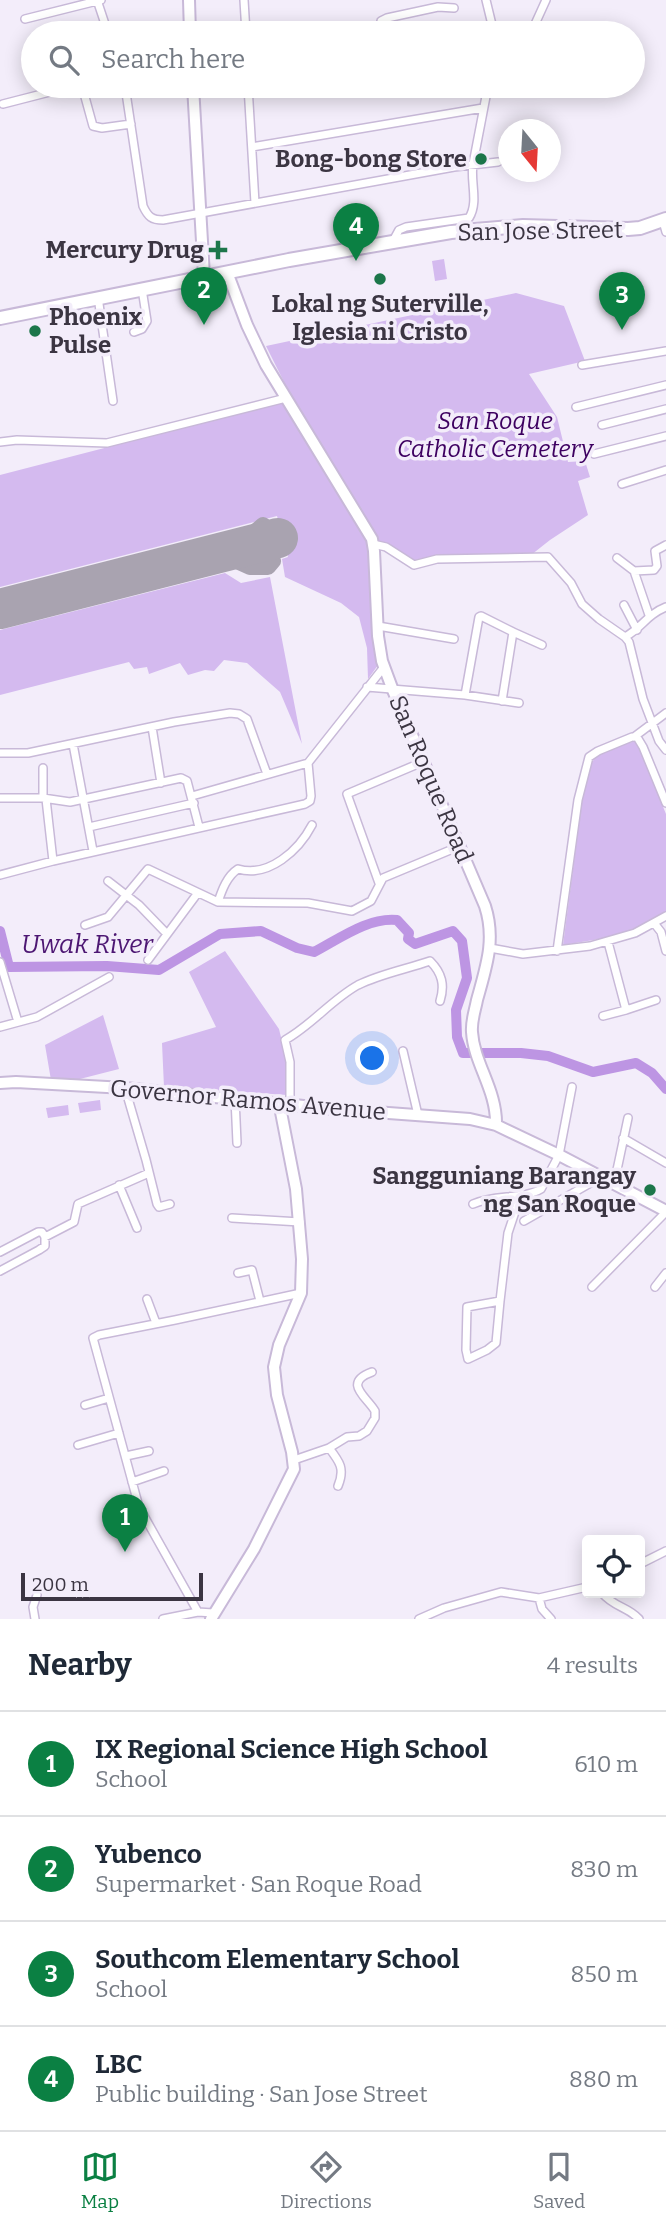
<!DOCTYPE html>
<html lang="en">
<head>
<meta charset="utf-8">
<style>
  body { margin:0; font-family:Bitter,serif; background:#f2f2f3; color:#1f2937 }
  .controls { position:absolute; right:21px; bottom:21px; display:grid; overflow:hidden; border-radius:7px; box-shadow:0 4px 18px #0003 }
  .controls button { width:63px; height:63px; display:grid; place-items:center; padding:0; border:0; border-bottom:2px solid #e0e1e3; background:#fff; color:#1f2937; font:35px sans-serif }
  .compass { position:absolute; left:498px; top:119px; width:63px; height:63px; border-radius:50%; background:#fff; box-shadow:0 4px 18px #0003; rotate:162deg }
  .scale { position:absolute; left:21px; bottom:18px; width:182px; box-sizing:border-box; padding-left:7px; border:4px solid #3b3542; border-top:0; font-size:19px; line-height:24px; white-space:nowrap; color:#3b3542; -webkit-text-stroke:5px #f3edfa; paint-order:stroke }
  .you { position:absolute; left:373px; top:1059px; width:24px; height:24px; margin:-18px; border:5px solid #fff; border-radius:50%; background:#1a73e8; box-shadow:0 0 0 10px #1a73e833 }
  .badge { display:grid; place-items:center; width:46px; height:46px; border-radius:50%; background:#0b8043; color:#fff; font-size:23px; font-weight:700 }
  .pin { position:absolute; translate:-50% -58px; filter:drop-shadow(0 2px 4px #0008) }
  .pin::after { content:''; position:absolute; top:37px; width:24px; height:21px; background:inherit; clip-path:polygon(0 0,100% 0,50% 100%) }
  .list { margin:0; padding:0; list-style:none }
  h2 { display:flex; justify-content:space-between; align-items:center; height:91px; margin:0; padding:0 28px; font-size:30px }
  h2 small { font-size:23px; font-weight:400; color:#747a83 }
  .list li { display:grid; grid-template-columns:46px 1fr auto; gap:21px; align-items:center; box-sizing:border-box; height:105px; padding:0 28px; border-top:2px solid #e0e1e3 }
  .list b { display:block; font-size:26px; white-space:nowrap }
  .list p { margin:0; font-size:23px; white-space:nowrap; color:#747a83 }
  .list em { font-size:23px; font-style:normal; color:#747a83 }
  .icon { flex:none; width:38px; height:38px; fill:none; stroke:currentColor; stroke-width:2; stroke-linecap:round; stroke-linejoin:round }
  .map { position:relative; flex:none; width:666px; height:1619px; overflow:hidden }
  .search { position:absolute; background:#fff; box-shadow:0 4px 18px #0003; left:21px; right:21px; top:21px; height:77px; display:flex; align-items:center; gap:18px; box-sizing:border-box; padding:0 24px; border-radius:38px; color:#747a83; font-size:26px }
  .sheet { height:511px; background:#fff }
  nav { display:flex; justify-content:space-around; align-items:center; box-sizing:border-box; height:98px; border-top:2px solid #e0e1e3; background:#fff; font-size:19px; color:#747a83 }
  nav a { display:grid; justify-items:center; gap:4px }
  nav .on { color:#0b8043 }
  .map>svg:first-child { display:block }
</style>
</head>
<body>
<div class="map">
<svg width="666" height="1619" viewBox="0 0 666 1619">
  <rect width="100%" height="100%" fill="#f3edfa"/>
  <path fill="#d4baef" d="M444 259 447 279 435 281 432 261Z
    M516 293 564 306 585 361 529 374 557 417 568 462 585 461 590 477 578 481 588 515 550 540 531 555 430 557 417 563 377 541 366 518 285 384 266 346Z
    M282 402 367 542 370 552 373 635 378 665 368 679 367 648 359 617 341 603 285 577 282 559 288 557 277 516 0 587V475Z
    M225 573 241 583 270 577 302 744 280 692 247 663 224 660 214 671 205 670 188 675 180 663 149 674 147 667 134 669 129 662 0 695V630Z
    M636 741 666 814V913L648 925 624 935 563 945 585 777C599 745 604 749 636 741Z
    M225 951 279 1029 287 1062V1095L164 1087 162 1043 216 1027 189 972Z
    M103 1015 119 1069 72 1081 51 1080 45 1045Z
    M100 1100 101 1110 80 1113 78 1103Z
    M68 1105 69 1115 48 1118 46 1108Z"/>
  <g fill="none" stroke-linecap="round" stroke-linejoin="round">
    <path stroke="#bd95e3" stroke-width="10" d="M0 931 9 967 107 966 159 970 220 934 261 931 297 948 314 952C339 939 368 917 397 920L409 933 408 939 415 944 453 931 462 941 467 978 456 1010 457 1037 463 1053H521L548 1056 593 1072 636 1063 652 1073 666 1089"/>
    <path stroke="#a9a3b0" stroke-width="16" d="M235 549 263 525C271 533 270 544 262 550
      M219 553 250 567H268L273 561 269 552 244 547"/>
    <path stroke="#a9a3b0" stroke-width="40" d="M0 609 278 538"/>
    <defs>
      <path id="street" d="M97 0 108 33
        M244 0 246 33
        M486 0 494 33
        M25 19 101 0
        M382 33 381 21 387 18 438 7 454 8
        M531 33 546 0
        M82 86 93 126 102 128 131 124
        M125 86 143 206C148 217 152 220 163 220L454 167 498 162
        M248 86 255 203
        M248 93 289 86
        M3 104 73 86
        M252 147 483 108
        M663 221 666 232
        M393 241 399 230 406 227 469 218C479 202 470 182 473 164L488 86
        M98 297 113 401
        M134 332 142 329 147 321 142 289
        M582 365 666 351
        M576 407 666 385
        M602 425 666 409
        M0 442 17 440 107 443 286 398
        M594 454 666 436
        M622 484 666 470
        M373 544 386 547 414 565 437 559 548 557 571 583 582 604 599 619 625 637 629 642 643 699 659 741 666 750
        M617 558 634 571 654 570 657 566 655 551 666 545
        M634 571 649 615
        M624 605 637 630
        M378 626 454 639
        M625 637C643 627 646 615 666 607
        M367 687 465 695 519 703
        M465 695 479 617 481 616 513 632
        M502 701 513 632 542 645
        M152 727 161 783
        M634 737 666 713
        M73 744 93 851
        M0 753H28L174 722 230 713 239 714 247 719 267 774
        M43 768V798
        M192 796 308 763 384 667
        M0 798H43L70 802 181 778 187 781 199 827
        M46 799 53 861
        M89 827 194 803
        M0 875 53 861 305 804 310 801 311 796 308 763
        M108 881 139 905 167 934
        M379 883 347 794 425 761
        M218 902C222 890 227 876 238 869 269 878 299 850 312 825
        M654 923 661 932 666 951
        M85 925 108 917 148 869 218 902 308 903 352 911 371 901 383 878 460 846
        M608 942 626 1010 656 1000
        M490 948 523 954 590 946 635 933 666 916
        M557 951 578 800 589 757 598 751 632 737H637L643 747 666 803
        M148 960 197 894
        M0 962 18 1022
        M603 1016 626 1010
        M0 1027 37 1017 109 977
        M403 1051 418 1115
        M125 1088 146 1160 157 1204 159 1207 170 1204
        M235 1098 237 1143
        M290 1103V1062L285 1040C312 1025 331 1000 358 985 380 974 407 969 430 961 442 973 445 985 440 1001
        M623 1138 666 1163
        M614 1184 628 1118
        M119 1185 137 1228
        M473 1204C495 1194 522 1200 541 1189L559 1155 572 1087
        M232 1218 300 1222
        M524 1221 601 1177
        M0 1252 38 1232H42L45 1237
        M0 1271 39 1250 45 1246V1237L74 1222 78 1204 149 1173
        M238 1273 252 1270 260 1301
        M592 1287 666 1212
        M655 1287 666 1273
        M147 1299 156 1323
        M500 1301 496 1343 487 1350 468 1359 466 1350 467 1307 500 1301 508 1233 521 1194
        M85 1405 109 1398
        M78 1445 119 1433
        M329 1448C340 1462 345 1469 338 1486
        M126 1456 149 1451
        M294 1460 329 1448 347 1437 359 1436 367 1431 375 1418V1411C367 1397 342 1383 372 1372
        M132 1482 164 1471
        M640 1564 666 1551
        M602 1593C615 1608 627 1606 639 1619
        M539 1598 542 1609 551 1619
        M198 1612 139 1507 93 1338 99 1335 175 1320 301 1293
        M35 1619 33 1607 37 1595
        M163 1619 198 1612 213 1613
        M419 1619 444 1608 501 1592 539 1598 587 1587"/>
      <path id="secondary" d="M189 0 190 33
        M193 86 204 276
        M227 272 247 325 266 365 372 539 374 551 378 636 382 661 392 688 485 906C496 940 486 967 477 1000 475 1011 471 1021 472 1032 474 1064 497 1090 496 1125
        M0 1083 16 1082 125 1088 334 1109 470 1119 496 1125 559 1155 666 1211
        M211 1619 254 1549 294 1469 292 1452 277 1395 274 1367 279 1345 301 1293 302 1259 296 1189 279 1102"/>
      <path id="primary" d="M0 318 289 260 451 232 523 226 628 229 640 228 666 219"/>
    </defs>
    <use href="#street" stroke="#c8b9d8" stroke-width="10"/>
    <use href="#secondary" stroke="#c8b9d8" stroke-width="14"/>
    <use href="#primary" stroke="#c8b9d8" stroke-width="16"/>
    <use href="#street" stroke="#fff" stroke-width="7"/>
    <use href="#secondary" stroke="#fff" stroke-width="10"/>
    <use href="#primary" stroke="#fff" stroke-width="12"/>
  </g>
  <g fill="#1c764a" stroke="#f3edfa" stroke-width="2.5">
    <circle cx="481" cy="159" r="7"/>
    <path d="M214.5 239.5h7v7h7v7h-7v7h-7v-7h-7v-7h7z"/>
    <circle cx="380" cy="279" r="7"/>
    <circle cx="35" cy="331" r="7"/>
    <circle cx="650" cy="1190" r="7"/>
  </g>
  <g text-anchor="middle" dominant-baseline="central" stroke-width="7" stroke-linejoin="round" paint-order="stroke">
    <g font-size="24" font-weight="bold" fill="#3b3542" stroke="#f3edfa" text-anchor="end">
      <text x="467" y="159">Bong-bong Store</text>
      <text x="204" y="250">Mercury Drug</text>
      <text x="380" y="304" text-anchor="middle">Lokal ng Suterville,<tspan x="380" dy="28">Iglesia ni Cristo</tspan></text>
      <text x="49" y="317" text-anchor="start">Phoenix<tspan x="49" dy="28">Pulse</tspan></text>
      <text x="636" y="1176">Sangguniang Barangay<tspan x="636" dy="28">ng San Roque</tspan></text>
    </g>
    <g font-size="24" fill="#3b3542" stroke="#f3edfa">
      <text transform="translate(540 231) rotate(-1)">San Jose Street</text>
      <text transform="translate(431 779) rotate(67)">San Roque Road</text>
      <text transform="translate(248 1100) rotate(5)">Governor Ramos Avenue</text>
    </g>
    <g font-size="24" font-style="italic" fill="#3d0060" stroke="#f3edfa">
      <text x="495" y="421">San Roque<tspan x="495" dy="28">Catholic Cemetery</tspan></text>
    </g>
    <g font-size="26" font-style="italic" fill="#4d1773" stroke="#f3edfa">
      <text x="87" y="944">Uwak River</text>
    </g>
  </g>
</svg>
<div class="controls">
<button><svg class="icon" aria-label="locate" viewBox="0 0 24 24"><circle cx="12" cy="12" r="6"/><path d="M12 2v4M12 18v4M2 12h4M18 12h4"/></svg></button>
</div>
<svg class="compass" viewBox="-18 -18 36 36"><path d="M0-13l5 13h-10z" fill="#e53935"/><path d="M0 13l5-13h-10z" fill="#747a83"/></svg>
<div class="scale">200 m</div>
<div class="you"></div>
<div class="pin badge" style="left:125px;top:1552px">1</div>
<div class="pin badge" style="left:204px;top:325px">2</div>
<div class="pin badge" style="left:622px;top:330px">3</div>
<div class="pin badge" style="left:356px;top:261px">4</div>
<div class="search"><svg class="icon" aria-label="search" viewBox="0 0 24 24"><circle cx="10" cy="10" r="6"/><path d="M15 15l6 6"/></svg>Search here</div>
</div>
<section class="sheet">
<h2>Nearby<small>4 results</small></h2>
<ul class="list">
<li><span class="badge">1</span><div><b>IX Regional Science High School</b><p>School</p></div><em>610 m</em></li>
<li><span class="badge">2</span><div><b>Yubenco</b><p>Supermarket · San Roque Road</p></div><em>830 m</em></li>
<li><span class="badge">3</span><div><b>Southcom Elementary School</b><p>School</p></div><em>850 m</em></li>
<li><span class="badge">4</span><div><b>LBC</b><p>Public building · San Jose Street</p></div><em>880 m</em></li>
</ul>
</section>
<nav>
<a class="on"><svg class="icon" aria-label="map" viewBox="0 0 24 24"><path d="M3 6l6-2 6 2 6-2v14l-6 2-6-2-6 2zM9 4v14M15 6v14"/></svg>Map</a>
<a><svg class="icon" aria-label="directions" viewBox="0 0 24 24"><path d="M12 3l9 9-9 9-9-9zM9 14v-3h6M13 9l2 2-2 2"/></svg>Directions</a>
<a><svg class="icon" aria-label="saved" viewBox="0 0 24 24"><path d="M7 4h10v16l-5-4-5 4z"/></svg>Saved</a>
</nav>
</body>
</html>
